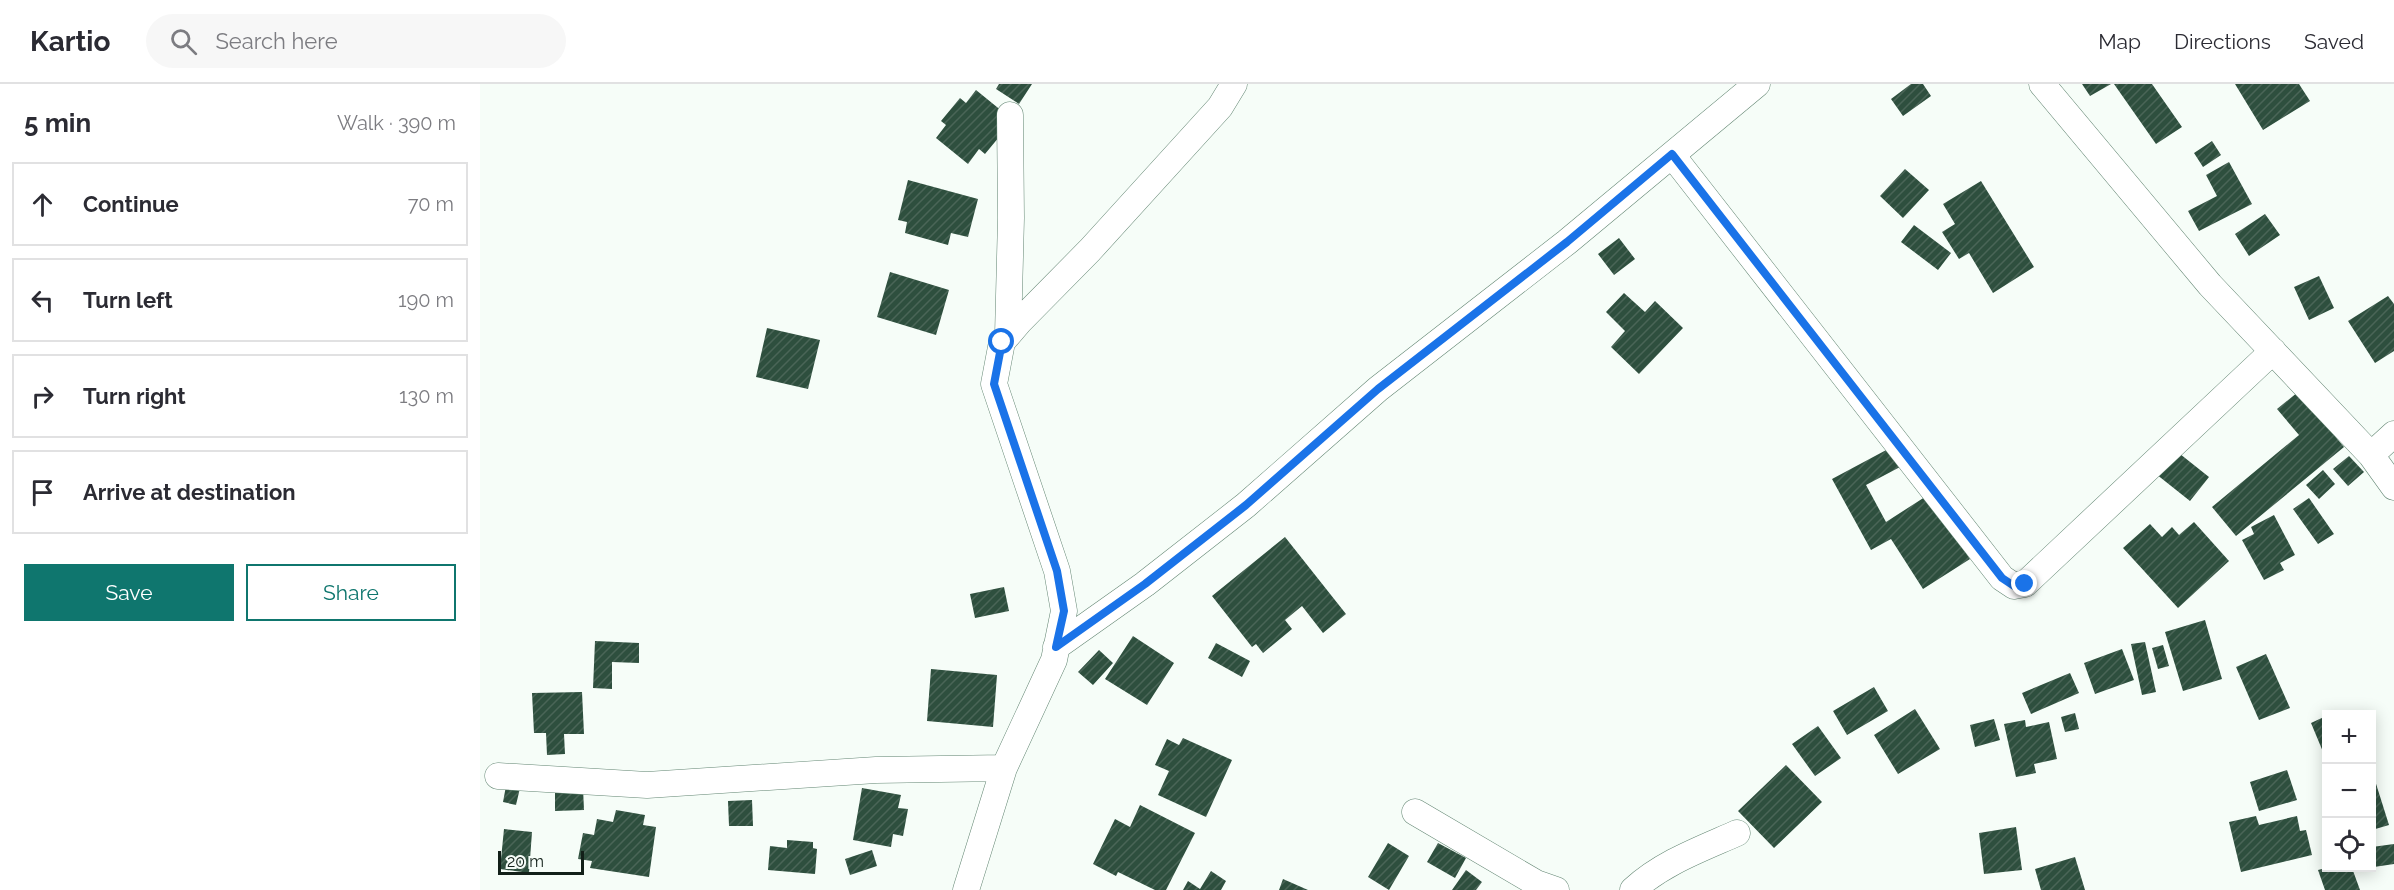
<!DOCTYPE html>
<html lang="en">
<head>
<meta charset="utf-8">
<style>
  body { margin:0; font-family:Raleway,sans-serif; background:#f7f7f7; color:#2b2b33 }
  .controls { position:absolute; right:18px; bottom:18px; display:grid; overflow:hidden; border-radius:0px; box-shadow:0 3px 15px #0003 }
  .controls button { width:54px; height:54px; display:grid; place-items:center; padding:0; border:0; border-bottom:2px solid #e1e1e2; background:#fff; color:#2b2b33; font:30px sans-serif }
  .scale { position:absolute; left:18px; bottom:15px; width:86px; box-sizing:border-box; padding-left:6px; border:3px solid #122019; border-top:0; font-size:16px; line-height:21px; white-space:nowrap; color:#122019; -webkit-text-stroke:4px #f6fdf8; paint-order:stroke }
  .stop { position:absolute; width:18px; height:18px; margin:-14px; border:4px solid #1a73e8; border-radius:50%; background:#fff }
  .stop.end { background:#1a73e8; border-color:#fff; box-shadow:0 2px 6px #0008 }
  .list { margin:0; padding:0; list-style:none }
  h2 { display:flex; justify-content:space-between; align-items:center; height:78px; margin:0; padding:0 24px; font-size:26px }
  h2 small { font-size:20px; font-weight:400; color:#7c7c81 }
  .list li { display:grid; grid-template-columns:39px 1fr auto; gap:18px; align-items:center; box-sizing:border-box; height:84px; margin:0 12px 12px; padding:0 12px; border:2px solid #e1e1e2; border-radius:0px }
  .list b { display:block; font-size:22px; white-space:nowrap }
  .list em { font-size:20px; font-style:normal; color:#7c7c81 }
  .actions { display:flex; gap:12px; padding:18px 24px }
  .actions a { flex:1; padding:14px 0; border:2px solid #0f766e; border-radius:0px; text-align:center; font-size:21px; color:#0f766e }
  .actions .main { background:#0f766e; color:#fff }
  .icon { flex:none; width:33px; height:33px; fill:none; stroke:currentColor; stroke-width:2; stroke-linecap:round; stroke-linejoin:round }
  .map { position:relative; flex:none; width:1914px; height:806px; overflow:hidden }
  header { display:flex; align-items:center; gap:36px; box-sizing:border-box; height:84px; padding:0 30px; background:#fff; border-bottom:2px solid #e1e1e2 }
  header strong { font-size:28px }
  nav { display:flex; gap:33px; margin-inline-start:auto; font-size:21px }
  .search { width:420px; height:54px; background:#f7f7f7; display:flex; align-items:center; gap:15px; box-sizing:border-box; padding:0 21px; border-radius:33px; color:#7c7c81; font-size:22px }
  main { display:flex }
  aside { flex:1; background:#fff }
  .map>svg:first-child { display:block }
</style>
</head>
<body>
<header>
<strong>Kartio</strong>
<div class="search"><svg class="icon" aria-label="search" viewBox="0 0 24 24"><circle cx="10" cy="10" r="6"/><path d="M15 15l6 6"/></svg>Search here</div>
<nav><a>Map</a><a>Directions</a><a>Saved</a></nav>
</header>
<main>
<aside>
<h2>5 min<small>Walk · 390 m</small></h2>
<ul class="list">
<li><svg class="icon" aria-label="ahead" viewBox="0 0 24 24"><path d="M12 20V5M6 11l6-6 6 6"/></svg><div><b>Continue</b></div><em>70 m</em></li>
<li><svg class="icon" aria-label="left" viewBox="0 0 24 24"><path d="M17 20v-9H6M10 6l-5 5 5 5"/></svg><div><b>Turn left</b></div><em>190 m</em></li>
<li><svg class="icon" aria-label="right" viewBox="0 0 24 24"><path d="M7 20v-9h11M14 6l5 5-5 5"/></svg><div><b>Turn right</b></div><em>130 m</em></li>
<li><svg class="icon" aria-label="arrive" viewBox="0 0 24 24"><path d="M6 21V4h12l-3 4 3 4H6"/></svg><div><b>Arrive at destination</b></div></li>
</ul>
<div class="actions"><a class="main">Save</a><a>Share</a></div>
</aside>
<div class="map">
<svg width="1914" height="806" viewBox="0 0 1914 806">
  <defs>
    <pattern id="building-hatch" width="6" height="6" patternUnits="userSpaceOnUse" patternTransform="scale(1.5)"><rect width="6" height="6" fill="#2e4f3e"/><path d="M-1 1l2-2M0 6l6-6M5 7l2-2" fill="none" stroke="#4a6557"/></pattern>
  </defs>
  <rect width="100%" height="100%" fill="#f6fdf8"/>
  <path fill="url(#building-hatch)" d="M519 0H552L539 20 516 5Z
    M1431 0H1443L1451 12 1423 32 1411 15Z
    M1602 0H1631L1610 12Z
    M1634 0H1672L1702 43 1676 60Z
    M1755 0H1819L1830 17 1783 46Z
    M496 6 528 32 524 47 505 70 499 65 488 80 456 54 466 41 461 37 480 14 486 19Z
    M1732 57 1741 71 1723 83 1714 69Z
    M1749 78 1772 120 1719 147 1708 127 1737 112 1726 91Z
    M1425 85 1449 106 1423 134 1400 112Z
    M428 96 498 115 488 153 471 149 468 161 425 149 427 138 418 136Z
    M1501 97 1554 183 1513 209 1489 169 1479 175 1462 148 1475 140 1463 120Z
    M1785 130 1800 151 1769 172 1755 150Z
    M1434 141 1471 169 1458 186 1421 158Z
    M1139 154 1155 175 1134 191 1118 170Z
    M410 188 469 206 456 251 397 233Z
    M1839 192 1854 224 1829 236 1814 203Z
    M1144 209 1165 228 1175 217 1203 244 1159 290 1131 263 1145 247 1126 228Z
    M1908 212 1914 220V267L1895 279 1868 237Z
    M287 244 340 256 328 305 276 293Z
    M1818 308 1864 363 1756 452 1732 423 1819 351 1797 325Z
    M1410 364 1420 383 1386 401 1406 438 1448 411 1490 475 1443 505 1411 455 1391 466 1352 395Z
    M1695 366 1729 393 1710 417 1676 390Z
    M1869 372 1884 388 1868 402 1853 385Z
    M1843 386 1855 400 1839 415 1826 401Z
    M1829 414 1854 450 1838 460 1813 425Z
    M1794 431 1815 471 1800 479 1804 486 1784 496 1762 456 1774 450 1771 443Z
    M1714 438 1749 477 1698 524 1643 464 1670 440 1682 453 1692 443 1699 451Z
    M805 453 866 530 843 549 822 522 805 536 812 545 783 569 776 560 772 563 732 512Z
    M524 503 529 527 495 534 490 510Z
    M1725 536 1742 595 1703 607 1685 548Z
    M653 552 694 579 667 621 625 595Z
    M115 557 159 559V579L132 578V605L113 604Z
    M1665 558 1676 608 1662 611 1651 560Z
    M736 559 770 577 762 593 728 574Z
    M1683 561 1689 582 1678 585 1672 564Z
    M1642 565 1654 596 1615 610 1604 579Z
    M619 566 633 579 613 601 598 588Z
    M1786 570 1810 624 1779 636 1756 583Z
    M451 585 517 591 513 643 447 637Z
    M1590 589 1599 609 1551 630 1542 609Z
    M1394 603 1408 627 1367 651 1353 627Z
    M102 608 104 650H84L85 670 67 671 66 649H54L52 609Z
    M1435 625 1460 665 1418 690 1394 651Z
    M1595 629 1599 645 1585 648 1581 633Z
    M1846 632V675L1831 639Z
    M1514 635 1520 656 1495 663 1490 641Z
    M1545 636 1546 643 1569 638 1577 675 1554 680 1556 689 1536 693 1524 640Z
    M1338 642 1361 674 1335 692 1312 660Z
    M703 654 752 676 726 733 678 711 689 687 675 681 687 655 699 661Z
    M1306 681 1342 718 1294 764 1258 727Z
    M1807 686 1817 716 1779 727 1770 698Z
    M1892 687 1909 741 1892 746Z
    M26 702 40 704 36 721 23 718Z
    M75 704H103L104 726 75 727Z
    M382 704 421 711 418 724 428 725 423 752 413 750 411 763 373 756Z
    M272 716 273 742H249L248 717Z
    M660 721 715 749 686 806H675L638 788 636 792 613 780 635 735 650 743Z
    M136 726 165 731 163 741 176 743 169 793 110 784 112 777 98 775 103 749 114 751 117 735 133 738Z
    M1776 732 1779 741 1817 732 1820 747 1826 746 1832 771 1761 788 1749 738Z
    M1536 743 1542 786 1504 790 1499 749Z
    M24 745 52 748 49 789 20 785Z
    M307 756 333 758V764L337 765 335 790 288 786 290 762 307 764Z
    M908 759 929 772 909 806 888 793Z
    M958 759 986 774 975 794 947 778Z
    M1914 760V780L1894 783 1892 763Z
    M392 766 397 782 370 791 365 775Z
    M1595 773 1605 806H1561L1555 785Z
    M1846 784H1872L1880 806H1845L1838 786Z
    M986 786 1002 798 996 806H972Z
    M731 787 746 797 741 806H703L708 797 720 805Z
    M803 795 828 806H799Z"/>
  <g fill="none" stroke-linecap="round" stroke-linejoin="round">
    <defs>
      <path id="minor" d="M1562 0 1730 201 1891 371 1914 403
        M1192 71 1522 494 1534 502 1545 500 1793 267
        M528 251 531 134 530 31
        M1891 371 1914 350
        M576 563 665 500 766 421 898 305 1087 158 1277 0
        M18 692 167 701 396 686 524 684
        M935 728 1056 799 1076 806
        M486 806 524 684 574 576 584 527 577 487 514 300 522 258 540 237 610 166 740 23 754 0
        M1153 806C1182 779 1221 765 1257 749"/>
    </defs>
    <use href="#minor" stroke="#638673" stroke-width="27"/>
    <use href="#minor" stroke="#fff" stroke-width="26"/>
  </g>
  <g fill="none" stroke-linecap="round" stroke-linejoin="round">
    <path stroke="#1a73e8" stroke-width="8" d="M522 258 514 300 577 487 584 527 576 563 665 500 766 421 898 305 1087 158 1192 70 1522 494 1534 502 1545 500"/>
  </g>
</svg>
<div class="controls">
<button>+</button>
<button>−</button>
<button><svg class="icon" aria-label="locate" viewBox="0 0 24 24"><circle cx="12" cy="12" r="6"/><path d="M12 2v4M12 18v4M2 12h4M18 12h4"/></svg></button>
</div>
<div class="scale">20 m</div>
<div class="stop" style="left:522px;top:258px"></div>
<div class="stop end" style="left:1545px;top:500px"></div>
</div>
</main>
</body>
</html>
